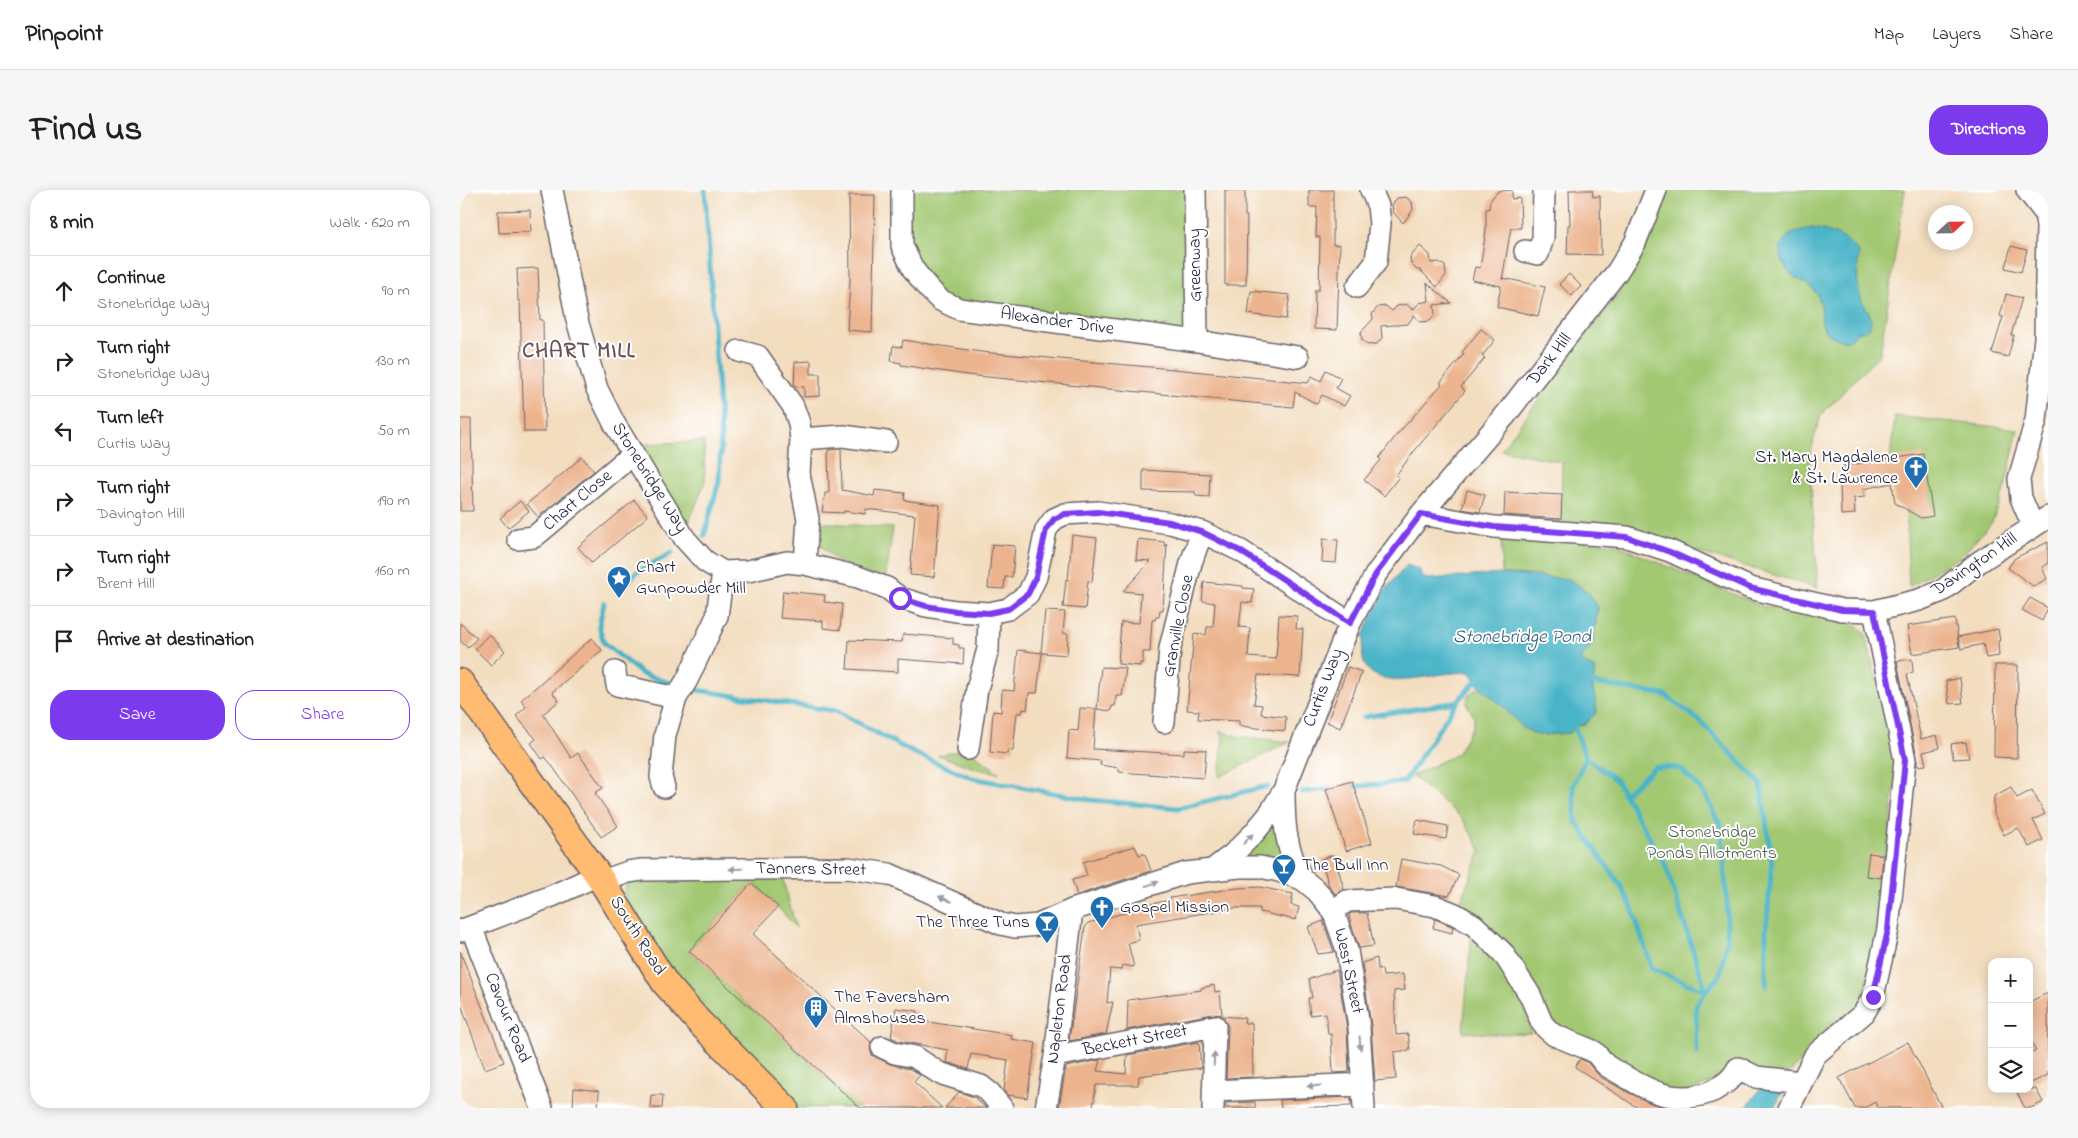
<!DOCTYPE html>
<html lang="en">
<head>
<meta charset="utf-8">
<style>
  body { margin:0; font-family:"Indie Flower",sans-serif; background:#f6f6f6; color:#202124 }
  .controls { position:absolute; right:15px; bottom:15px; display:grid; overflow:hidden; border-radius:10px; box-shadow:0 2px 12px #0003 }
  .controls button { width:45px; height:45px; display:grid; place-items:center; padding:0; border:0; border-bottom:1px solid #e0e0e0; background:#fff; color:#202124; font:25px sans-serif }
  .compass { position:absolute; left:1468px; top:15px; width:45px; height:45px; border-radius:50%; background:#fff; box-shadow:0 2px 12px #0003; rotate:68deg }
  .stop { position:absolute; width:15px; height:15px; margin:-11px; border:4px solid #7c3aed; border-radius:50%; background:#fff }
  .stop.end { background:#7c3aed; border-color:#fff; box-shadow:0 1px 5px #0008 }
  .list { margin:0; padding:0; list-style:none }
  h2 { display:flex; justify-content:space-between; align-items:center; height:65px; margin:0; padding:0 20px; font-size:21px }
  h2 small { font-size:16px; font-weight:400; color:#757577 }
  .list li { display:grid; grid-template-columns:32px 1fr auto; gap:15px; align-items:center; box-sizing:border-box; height:70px; padding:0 20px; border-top:1px solid #e0e0e0 }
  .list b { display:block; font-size:19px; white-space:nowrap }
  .list p { margin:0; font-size:16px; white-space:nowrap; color:#757577 }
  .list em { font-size:16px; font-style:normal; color:#757577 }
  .actions { display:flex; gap:10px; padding:15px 20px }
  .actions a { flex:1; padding:11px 0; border:1px solid #7c3aed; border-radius:20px; text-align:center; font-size:18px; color:#7c3aed }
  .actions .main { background:#7c3aed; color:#fff }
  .icon { flex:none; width:28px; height:28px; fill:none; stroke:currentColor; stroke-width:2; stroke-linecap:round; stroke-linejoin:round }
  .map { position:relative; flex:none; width:1588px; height:918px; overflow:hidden; border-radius:20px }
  header { display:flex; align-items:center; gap:30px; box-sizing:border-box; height:70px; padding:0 25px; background:#fff; border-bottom:1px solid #e0e0e0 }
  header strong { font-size:24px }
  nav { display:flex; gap:28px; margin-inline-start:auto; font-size:18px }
  .intro { display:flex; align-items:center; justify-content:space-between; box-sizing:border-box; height:120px; padding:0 30px }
  h1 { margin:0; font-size:35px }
  .button { padding:12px 22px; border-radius:20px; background:#7c3aed; color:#fff; font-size:18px; font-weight:700 }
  main { display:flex; gap:30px; padding:0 30px }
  aside { flex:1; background:#fff; border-radius:20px; box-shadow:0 2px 12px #0003 }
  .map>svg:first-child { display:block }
</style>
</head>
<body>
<header>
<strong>Pinpoint</strong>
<nav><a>Map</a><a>Layers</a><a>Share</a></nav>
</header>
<div class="intro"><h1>Find us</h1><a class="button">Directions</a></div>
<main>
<aside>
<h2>8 min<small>Walk · 620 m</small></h2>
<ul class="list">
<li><svg class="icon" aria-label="ahead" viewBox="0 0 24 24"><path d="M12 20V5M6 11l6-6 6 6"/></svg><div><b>Continue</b><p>Stonebridge Way</p></div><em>90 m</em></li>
<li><svg class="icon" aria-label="right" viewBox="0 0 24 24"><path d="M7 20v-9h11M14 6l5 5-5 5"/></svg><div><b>Turn right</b><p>Stonebridge Way</p></div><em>130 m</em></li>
<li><svg class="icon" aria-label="left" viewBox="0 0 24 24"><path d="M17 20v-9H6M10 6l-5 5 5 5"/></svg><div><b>Turn left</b><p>Curtis Way</p></div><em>50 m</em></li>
<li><svg class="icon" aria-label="right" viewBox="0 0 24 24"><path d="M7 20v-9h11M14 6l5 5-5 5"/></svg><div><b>Turn right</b><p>Davington Hill</p></div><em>190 m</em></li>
<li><svg class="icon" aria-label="right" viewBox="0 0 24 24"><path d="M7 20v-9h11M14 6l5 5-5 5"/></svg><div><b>Turn right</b><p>Brent Hill</p></div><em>160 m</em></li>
<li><svg class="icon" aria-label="arrive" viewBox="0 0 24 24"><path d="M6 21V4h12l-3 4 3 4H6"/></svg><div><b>Arrive at destination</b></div></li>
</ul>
<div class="actions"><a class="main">Save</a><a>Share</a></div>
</aside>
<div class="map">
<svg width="1588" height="918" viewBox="0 0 1588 918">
  <rect width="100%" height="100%" fill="#fff"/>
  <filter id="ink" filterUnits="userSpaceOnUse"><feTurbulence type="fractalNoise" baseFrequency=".02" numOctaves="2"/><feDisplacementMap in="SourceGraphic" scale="10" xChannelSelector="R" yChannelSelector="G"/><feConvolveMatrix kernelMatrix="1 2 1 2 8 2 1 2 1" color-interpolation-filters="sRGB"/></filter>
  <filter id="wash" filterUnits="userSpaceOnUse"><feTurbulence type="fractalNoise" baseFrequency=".0096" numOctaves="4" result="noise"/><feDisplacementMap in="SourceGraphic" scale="20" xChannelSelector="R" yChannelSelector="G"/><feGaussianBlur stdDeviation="1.12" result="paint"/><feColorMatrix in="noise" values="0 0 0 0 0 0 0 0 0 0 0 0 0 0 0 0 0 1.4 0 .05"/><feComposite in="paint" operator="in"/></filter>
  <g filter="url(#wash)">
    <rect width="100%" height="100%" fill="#f3ddbf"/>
    <path fill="#a2c872" stroke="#627556" d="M442 0H735L737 151 499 119 453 79Z
      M1206 0H1445L1420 164 1361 225 1349 267 1358 398 1167 341 1101 331 1102 272 1041 260 1172 84Z
      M1435 226 1558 239 1545 298 1531 334 1501 366 1449 397 1446 320 1440 281 1432 282 1430 268Z
      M244 251 245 292 224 345 167 255Z
      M357 332 433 338 425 392 377 371 361 356Z
      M1041 343 1155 354 1301 416 1388 430 1405 442 1437 576 1418 742 1402 812 1328 884 1260 889 1210 909 1157 872 1154 866 1136 859 1097 836 998 718 1021 660 1001 627 952 586 997 564 1013 536 1014 527 1007 514 1008 506 1018 498 1024 499 1044 517 1085 545 1099 543H1110L1114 536 1125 534 1137 522 1132 493 1136 479 1121 472V467L1131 457 1080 385 1042 384Z
      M760 541 776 546 830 552 759 587 763 548Z
      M508 559 539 583 517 579 478 565Z
      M816 628 825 673 778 672Z
      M321 682 336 738 318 717 292 693 229 761 400 918H336L250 827 206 774 164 704 167 694 176 688Z
      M1012 739 1039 769 1064 812 1071 843 1035 844 1003 842Z"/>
    <path fill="#49b4c7" stroke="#366b81" d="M1353 38C1371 41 1388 47 1399 63 1397 79 1396 95 1402 111 1405 117 1410 122 1411 129 1411 134 1410 136 1406 140L1397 142 1392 148 1385 151C1350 141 1368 129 1358 106 1352 93 1334 91 1326 78 1311 52 1329 41 1353 38Z
      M947 375 960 380 962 387 968 389 1042 384 1109 389 1129 403 1138 417 1133 452 1131 457 1121 467V472L1136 479 1132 493 1137 522 1125 534 1114 536 1110 543 1078 545 1063 538 1044 517 1015 492 1011 482C1002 482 993 483 983 484 952 489 892 503 904 449L902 447 925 400Z
      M1305 893 1326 896 1314 918H1286Z"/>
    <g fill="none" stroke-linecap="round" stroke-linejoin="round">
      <path stroke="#49b4c7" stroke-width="5" d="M244 346 259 291 261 248 245 0
        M167 393 177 382 212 363
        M144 413 139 436 144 453 182 484 213 494
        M1132 493 1205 505 1239 530 1301 594 1312 674 1306 741V796
        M237 500 376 521 454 563 512 588 631 610 718 618 808 596
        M904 527 997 512 1015 492
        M1114 536 1126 568 1156 590 1205 674 1246 801 1236 815 1237 863
        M1126 568 1113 596 1116 632 1159 693 1171 715 1192 779 1246 801 1260 785 1267 751V712L1261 636 1241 599 1219 578 1195 577 1164 604
        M888 597 944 592 997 512
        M842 602 872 599"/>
    </g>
    <g id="blocks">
      <path fill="#ecb48e" d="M765 0H785V26H787L786 95H765Z
        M849 0H873V55H880L877 140 854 139 855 100H859L860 47H856L857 17H849Z
        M1052 0V9L1060 8 1061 38H1051L1042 90 1043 88 1085 97 1078 126 1037 117 1041 96 1012 90 1015 77 1020 78 1026 41V19H1029L1030 11 1038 1Z
        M1109 0H1132L1133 7 1140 6 1141 65 1107 64 1108 35H1110Z
        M389 5H415L412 142 387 140 390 91Z
        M946 7 952 12 953 20 943 33 933 22 932 15 937 8Z
        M70 20 71 42 39 43 38 21Z
        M960 56 970 65 971 73 979 72 985 76 986 85 977 97 960 80H957L951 74 950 67Z
        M1551 56 1567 60 1561 82 1545 78Z
        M78 78 80 130H83L85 242H64L60 111H58L57 79Z
        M1109 84 1121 96 1112 106 1099 94Z
        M967 93 991 113 974 115 975 125 970 131 960 132 954 125 948 134 921 136 922 148 917 154 908 155 902 150 901 142 913 129 912 124 918 117 926 116 932 121 937 116 946 114 953 120 959 113 969 111Z
        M791 101 830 105 826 129 788 124Z
        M1546 104 1562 108 1551 145H1554L1548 167 1532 163 1543 127 1540 126Z
        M1021 139 1035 150 1022 166 1025 168 1001 197 1005 201 956 259 936 285 939 287 924 306 904 290 921 270 919 268 935 247 982 194 980 193 1004 164 1002 162Z
        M443 150 521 162 724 180 848 193 852 186 861 191 866 180 881 188 876 198 890 206 884 216 862 205 857 214 835 202 833 217 507 185 441 175V173L431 171 433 156 442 157Z
        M351 171V184H360V206L344 207V197L334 196 335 172Z
        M0 229H11L13 321H0Z
        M381 259 382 300 414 306 415 300 445 303 444 310 480 315 474 387 450 385 455 325 406 319 405 324 384 321V323L362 322 365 303H369L368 260Z
        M1463 264 1473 326 1461 328 1435 313 1432 293 1403 299 1405 307 1394 308 1395 324 1381 325 1380 292 1387 291 1383 276Z
        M122 267 134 281 78 327 67 314Z
        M683 280 750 284 749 307 736 306 735 302 683 301Z
        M1007 300 1025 305 1020 322 1002 319Z
        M1045 302 1102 305 1101 329 1044 325Z
        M174 310 188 326 132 373 118 357Z
        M60 311 69 321 48 338 40 328Z
        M612 345 637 348 632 392 628 391 625 419 603 417 606 389 608 390Z
        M678 349 704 352 705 356 707 354 703 420H700L699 427H696L695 430H692L690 462H683V473H680V476L658 474 661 432 679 433 681 403 663 401 691 371 676 370Z
        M863 349 878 350 876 373 862 372Z
        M1588 352V374L1582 377 1587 389 1573 396 1548 378 1555 368Z
        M532 354 555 356 552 387H545L544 399 528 398Z
        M744 392 783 396V398L794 399 792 413 782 412 779 437 790 438 788 467 816 469 819 425 837 426 836 439H843L840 487 798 485 794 514 802 515 801 524 826 527 825 541 788 537 779 535V531L738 529 739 521 727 520 734 444 746 445 747 437H753L755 413 742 411Z
        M323 401 365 405 364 412 382 414 380 440 363 438V431L320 428Z
        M1570 408 1588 418 1582 431 1562 420Z
        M585 421 605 422 603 443 608 444 607 465 582 463 577 503H569L567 520 563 519 562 523H557L553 561 548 560 547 564 530 562 533 521 541 522 542 500 554 501 558 460 581 463Z
        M1495 429 1499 457 1452 464 1447 436Z
        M0 433 17 448 8 458 0 451Z
        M1538 439 1540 451H1538L1539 466 1526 468 1523 454 1501 459 1498 447Z
        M29 444 45 461 31 475 15 459Z
        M443 444 493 448V454L499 455V458H504L503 474 438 469V482L387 479 389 450 442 452Z
        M132 448 142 460 92 502 99 511 83 524 111 568 118 563 143 598 135 603 158 636 141 647 91 574 85 567 82 569 71 553 76 549 56 526 66 517 61 510Z
        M1452 469 1453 482 1447 484 1461 549 1477 545 1480 558 1463 562 1466 575 1457 576V567L1437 471Z
        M1535 475H1558L1557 568 1534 567Z
        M641 477 666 478 662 506H656L655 516H652L651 521 637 519Z
        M888 477 902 482 880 538 867 532Z
        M1500 488 1503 513 1489 514 1486 491Z
        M620 518 636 519 633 559 724 564V559L746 560 744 588 659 582V578L640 575 641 571 607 568 609 540 618 541Z
        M1506 552 1509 568 1493 569 1491 554Z
        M892 591 912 653 886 661 866 599Z
        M1551 597 1557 608 1572 600 1585 624 1573 630 1583 650 1569 657 1558 638 1544 645 1534 624V606Z
        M957 630 988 636 986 649 954 644Z
        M675 656 679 665 685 664 691 681 617 705 612 690 627 686 623 672Z
        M1409 663 1423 665 1421 688 1406 686Z
        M874 665 884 699 875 704 869 696 861 669Z
        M941 669 981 676 999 685 989 706 936 697Z
        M292 693 318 717 293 744 411 852 410 859 412 865 430 874 450 879 460 885 454 892 482 918H400L229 761Z
        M800 697 833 704 831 715 839 717 836 730 800 722V718H776L676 734 679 750 668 753 674 777 662 775 661 780 650 779 647 813 653 812 646 844 609 851 625 738 628 733 682 718V716L710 710V708L777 698Z
        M891 723H907L914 756 899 758 890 730 889 725Z
        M975 729 993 737 992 743 973 738Z
        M863 731 874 762 858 764 848 737Z
        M0 761 44 872 25 879 0 812Z
        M917 768 918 779H922L923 786 943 784 945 800 934 801 936 845 948 844 950 860 934 862 936 889 915 891 911 836 902 773Z
        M877 780 887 838 889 882 873 883 871 844H868L866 823 850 825 848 808H852L849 789Z
        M754 795 755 802 760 801 762 825 753 824 667 840 668 810 741 800V798Z
        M1588 803V885L1569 894V864L1576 861 1569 848V812Z
        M436 818 458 821 456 830 552 845 551 849 576 853 567 908 547 905 544 900 548 870 511 864 508 879 486 872 488 860 439 851 431 847Z
        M762 826 785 828 784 833H792L793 887 766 888 768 836Z
        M739 852 741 878 679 886 678 895H636L633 918H599L606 877 640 870 637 881 666 884 667 865Z
        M1448 852 1482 918H1418L1415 912 1404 918H1395L1379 888Z
        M1120 869 1127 872 1140 887 1167 902 1193 914 1207 918H1178L1115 877Z
        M114 898 139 901 138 918H113Z
        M1555 899H1576L1583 912 1571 918H1565Z
        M499 902 514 907 526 918H485Z
        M191 905H203L202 918H190Z
        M891 907V916L821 918 820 910Z
        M795 912V918H766V913Z"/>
    </g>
  </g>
  <g filter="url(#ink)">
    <use href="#blocks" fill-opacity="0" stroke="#6b6369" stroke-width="1"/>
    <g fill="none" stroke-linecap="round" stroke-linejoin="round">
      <defs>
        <path id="minor" d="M92 0 117 130 137 199 154 233 225 349 245 371 263 382 288 381 327 372 345 374 398 387 427 398 440 408 466 416 496 421 529 423 548 419 568 404 576 387 586 340 594 329 605 324 638 322 710 333 742 342 781 361 890 433
          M442 0V56L453 79 468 98 480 110 499 119 737 151 838 167
          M735 0 737 151
          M1567 0 1585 23 1587 36 1585 148 1576 230 1559 289 1561 308 1573 336
          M1065 61 1078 64 1083 48 1084 0
          M897 97 916 72 920 34 918 16 911 0
          M279 161 298 166 333 216 339 233 341 249 339 284 348 329 345 374
          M341 249 383 246 426 252
          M961 324 1034 337 1167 347 1210 361 1290 398 1382 420 1414 421 1459 410 1482 401 1519 372 1588 327
          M58 349 74 347 173 264
          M155 482 157 495 216 508
          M704 532 710 458 731 373 742 342
          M508 559 517 499 528 459 529 423
          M204 597 201 587 205 545 216 508 227 490 257 426 263 382
          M824 600C824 635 825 657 842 689
          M752 680 773 664 793 644 808 626 824 600 890 433 916 384 961 324 1044 227 1157 82 1175 53 1196 0
          M143 691 168 682 182 680 388 678 429 684 541 734 555 737 578 735 612 720 726 683 779 677H800L819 681 842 689 857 701 873 721 887 760 899 837 904 918
          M873 721 887 711 936 709 975 716 995 724 1014 735 1043 763 1070 805 1082 833 1087 839 1094 845 1133 861C1139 865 1141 871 1147 876 1183 897 1212 918 1253 901 1265 893 1271 891 1278 878L1296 887 1341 892
          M11 737 82 918
          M0 741 92 706 138 685
          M422 857 435 863 455 867 479 883 521 896 530 903 542 918
          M595 866 755 836 753 918
          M753 901 903 894
          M586 918 595 866 612 720
          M1329 918 1355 865 1404 823 1413 807 1428 739 1445 570 1414 421"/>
        <path id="major" d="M0 492 138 685 205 793 239 832 325 918"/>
      </defs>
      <use href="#minor" stroke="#6b6369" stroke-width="24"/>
      <use href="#major" stroke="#6b6369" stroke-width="29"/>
      <use href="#minor" stroke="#fff" stroke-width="21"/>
      <use href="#major" stroke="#ffbb71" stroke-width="26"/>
    </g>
    <defs><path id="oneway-solid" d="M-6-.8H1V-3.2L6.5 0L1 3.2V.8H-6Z" transform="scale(1.25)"/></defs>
    <g fill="#9c9ca7">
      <use href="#oneway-solid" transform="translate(788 649) rotate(-46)"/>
      <use href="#oneway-solid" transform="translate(276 679) rotate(179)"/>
      <use href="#oneway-solid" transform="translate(692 694) rotate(-18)"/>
      <use href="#oneway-solid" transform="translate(485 709) rotate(-156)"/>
      <use href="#oneway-solid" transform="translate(900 853) rotate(86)"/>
      <use href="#oneway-solid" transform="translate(754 869) rotate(-88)"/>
      <use href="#oneway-solid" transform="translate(854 896) rotate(177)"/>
    </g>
  </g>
  <g fill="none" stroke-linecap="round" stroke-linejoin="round" filter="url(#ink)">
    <path stroke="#7c3aed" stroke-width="6" d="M440 408 466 416 496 421 529 423 548 419 568 404 576 387 586 340 594 329 605 324 638 322 710 332 742 342 780 361 890 433 916 384 961 324 1034 337 1167 347 1210 362 1290 398 1382 420 1414 421 1445 570 1428 740 1413 807"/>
  </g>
  <defs>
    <symbol id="church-pin" viewBox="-11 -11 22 30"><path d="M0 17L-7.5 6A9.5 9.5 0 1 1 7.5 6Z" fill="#1f6fb2" stroke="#fff"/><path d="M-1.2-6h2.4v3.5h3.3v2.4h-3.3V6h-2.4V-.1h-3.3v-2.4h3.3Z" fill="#fff"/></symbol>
    <symbol id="sight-pin" viewBox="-11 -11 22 30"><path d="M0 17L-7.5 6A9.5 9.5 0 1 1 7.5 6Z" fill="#1f6fb2" stroke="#fff"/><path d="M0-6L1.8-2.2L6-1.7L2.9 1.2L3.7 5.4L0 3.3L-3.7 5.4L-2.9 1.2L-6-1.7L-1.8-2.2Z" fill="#fff"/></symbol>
    <symbol id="bar-pin" viewBox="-11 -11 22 30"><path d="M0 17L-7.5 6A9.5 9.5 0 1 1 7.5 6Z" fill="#1f6fb2" stroke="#fff"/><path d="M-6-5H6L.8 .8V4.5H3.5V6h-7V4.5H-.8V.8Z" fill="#fff"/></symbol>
    <symbol id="building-pin" viewBox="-11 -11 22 30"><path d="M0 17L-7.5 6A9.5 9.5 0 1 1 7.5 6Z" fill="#1f6fb2" stroke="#fff"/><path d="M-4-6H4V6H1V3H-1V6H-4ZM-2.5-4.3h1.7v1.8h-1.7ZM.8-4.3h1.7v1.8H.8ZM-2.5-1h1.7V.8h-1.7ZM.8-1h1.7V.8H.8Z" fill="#fff"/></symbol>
  </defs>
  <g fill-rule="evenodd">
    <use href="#church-pin" x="1442" y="264" width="28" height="38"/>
    <use href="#sight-pin" x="145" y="374" width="28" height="38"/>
    <use href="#bar-pin" x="810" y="662" width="28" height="38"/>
    <use href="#church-pin" x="628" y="704" width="28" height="38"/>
    <use href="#bar-pin" x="573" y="719" width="28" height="38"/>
    <use href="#building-pin" x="342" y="804" width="28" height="38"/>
  </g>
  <g text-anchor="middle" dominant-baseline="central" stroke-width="4" stroke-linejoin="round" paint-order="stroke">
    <g font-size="18" fill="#22223b" stroke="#fff">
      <text transform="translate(736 75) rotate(-91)">Greenway</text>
      <text transform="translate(597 132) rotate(8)">Alexander Drive</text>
      <text transform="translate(1090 170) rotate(-52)">Dark Hill</text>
      <text transform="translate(189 288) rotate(58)">Stonebridge Way</text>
      <text transform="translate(118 311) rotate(-40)">Chart Close</text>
      <text transform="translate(1515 375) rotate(-34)">Davington Hill</text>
      <text transform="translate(719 436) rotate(-79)">Granville Close</text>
      <text transform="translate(864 498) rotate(-69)">Curtis Way</text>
      <text transform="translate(351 680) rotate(1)">Tanners Street</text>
      <text transform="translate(177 746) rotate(58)">South Road</text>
      <text transform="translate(888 781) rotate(78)">West Street</text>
      <text transform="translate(600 819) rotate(-83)">Napleton Road</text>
      <text transform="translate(47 828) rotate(68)">Cavour Road</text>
      <text transform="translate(675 851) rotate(-11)">Beckett Street</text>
    </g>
    <g font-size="18" fill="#22223b" stroke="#fff" text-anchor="start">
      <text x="1438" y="268" text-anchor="end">St. Mary Magdalene<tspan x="1438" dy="21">&amp; St. Lawrence</tspan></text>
      <text x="176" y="378">Chart<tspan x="176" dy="21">Gunpowder Mill</tspan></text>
      <text x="842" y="676">The Bull Inn</text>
      <text x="660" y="718">Gospel Mission</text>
      <text x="570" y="733" text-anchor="end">The Three Tuns</text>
      <text x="374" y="808">The Faversham<tspan x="374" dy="21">Almshouses</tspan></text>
    </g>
    <g font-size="18" fill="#4f5c4e" stroke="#fff">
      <text x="1252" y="643">Stonebridge<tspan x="1252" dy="21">Ponds Allotments</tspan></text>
    </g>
    <g font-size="19" font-style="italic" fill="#325c73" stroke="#fff">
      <text x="1062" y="447">Stonebridge Pond</text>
    </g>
    <g font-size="22" font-weight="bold" letter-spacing="1" fill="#695558" stroke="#fff">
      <text x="119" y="162">CHART MILL</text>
    </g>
  </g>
</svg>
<div class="controls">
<button>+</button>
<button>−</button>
<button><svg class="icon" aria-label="layers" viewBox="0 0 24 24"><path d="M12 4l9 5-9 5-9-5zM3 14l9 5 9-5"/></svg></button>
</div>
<svg class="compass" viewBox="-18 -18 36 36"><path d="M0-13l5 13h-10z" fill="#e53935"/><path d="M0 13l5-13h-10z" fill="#757577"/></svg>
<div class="stop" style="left:440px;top:408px"></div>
<div class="stop end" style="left:1413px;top:807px"></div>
</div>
</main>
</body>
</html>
